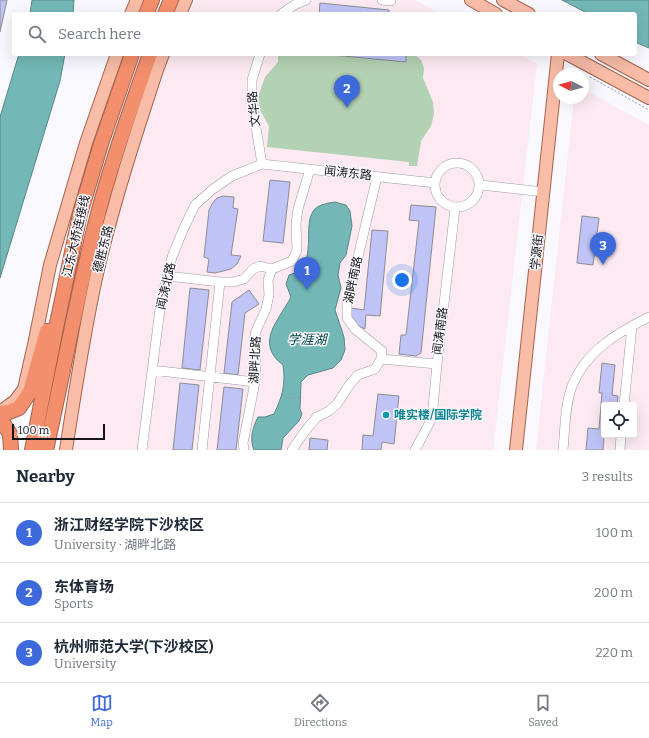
<!DOCTYPE html>
<html lang="en">
<head>
<meta charset="utf-8">
<style>
  body { margin:0; font-family:Bitter,"Noto Sans SC",serif; background:#f2f2f3; color:#1f2937 }
  .controls { position:absolute; right:12px; bottom:12px; display:grid; overflow:hidden; border-radius:4px; box-shadow:0 4px 16px #0002 }
  .controls button { width:36px; height:36px; display:grid; place-items:center; padding:0; border:0; border-bottom:1px solid #e0e1e3; background:#fff; color:#1f2937; font:20px sans-serif }
  .compass { position:absolute; left:553px; top:68px; width:36px; height:36px; border-radius:50%; background:#fff; box-shadow:0 4px 16px #0002; rotate:276deg }
  .scale { position:absolute; left:12px; bottom:10px; width:93px; box-sizing:border-box; padding-left:4px; border:2px solid #151517; border-top:0; font-size:11px; line-height:14px; white-space:nowrap; color:#151517; -webkit-text-stroke:3px #f8f8fe; paint-order:stroke }
  .you { position:absolute; left:402px; top:280px; width:14px; height:14px; margin:-10px; border:3px solid #fff; border-radius:50%; background:#1a73e8; box-shadow:0 0 0 6px #1a73e833 }
  .badge { display:grid; place-items:center; width:26px; height:26px; border-radius:50%; background:#3d69da; color:#fff; font-size:13px; font-weight:700 }
  .pin { position:absolute; translate:-50% -33px; filter:drop-shadow(0 1px 2px #0008) }
  .pin::after { content:''; position:absolute; top:21px; width:14px; height:12px; background:inherit; clip-path:polygon(0 0,100% 0,50% 100%) }
  .list { margin:0; padding:0; list-style:none }
  h2 { display:flex; justify-content:space-between; align-items:center; height:52px; margin:0; padding:0 16px; font-size:17px }
  h2 small { font-size:13px; font-weight:400; color:#747a83 }
  .list li { display:grid; grid-template-columns:26px 1fr auto; gap:12px; align-items:center; box-sizing:border-box; height:60px; padding:0 16px; border-top:1px solid #e0e1e3 }
  .list b { display:block; font-size:15px; white-space:nowrap }
  .list p { margin:0; font-size:13px; white-space:nowrap; color:#747a83 }
  .list em { font-size:13px; font-style:normal; color:#747a83 }
  .icon { flex:none; width:22px; height:22px; fill:none; stroke:currentColor; stroke-width:2; stroke-linecap:round; stroke-linejoin:round }
  .map { position:relative; flex:none; width:649px; height:450px; overflow:hidden }
  .search { position:absolute; background:#fff; box-shadow:0 4px 16px #0002; left:12px; right:12px; top:12px; height:44px; display:flex; align-items:center; gap:10px; box-sizing:border-box; padding:0 14px; border-radius:4px; color:#747a83; font-size:15px }
  .sheet { height:232px; background:#fff }
  nav { display:flex; justify-content:space-around; align-items:center; box-sizing:border-box; height:56px; border-top:1px solid #e0e1e3; background:#fff; font-size:11px; color:#747a83 }
  nav a { display:grid; justify-items:center; gap:2px }
  nav .on { color:#3d69da }
  .map>svg:first-child { display:block }
</style>
</head>
<body>
<div class="map">
<svg width="649" height="450" viewBox="0 0 649 450">
  <rect width="100%" height="100%" fill="#f8f8fe"/>
  <path fill="#fce9f1" fill-rule="evenodd" d="M196 0H415L441 14H189Z
    M170 54H518L537 64 493 450H74L82 379 123 200Z
    M585 90 649 125V450H536L574 98H583V91ZM604 405H634V435H604Z"/>
  <path fill="#b3d1b3" d="M278 54H410L415 55 421 60 424 68 423 78 433 102 434 114 431 126 421 141 417 166H409V162L267 147 269 126 261 112 259 104V94L265 77 278 62Z"/>
  <path fill="#73b8b7" stroke="#578787" d="M32 0H74L73 14H30Z
    M562 0H649V48L635 42V14H589Z
    M19 54H65L60 81 0 278V117Z
    M335 202 346 205 350 211 352 226 346 255 340 263 338 275 341 288 335 310 344 337 345 350 341 360 333 368 308 375 301 382 300 409 302 414 299 421 283 438 281 450H254C249 439 253 427 258 417H265L274 414C282 397 286 385 283 365 254 343 279 320 291 297L286 284 289 275C321 267 300 224 315 209 320 204 329 203 335 202Z"/>
  <path fill="#bfc3f5" stroke="#8c8d92" d="M0 0H7L0 32Z
    M320 3 389 10V14H319Z
    M322 54H406V62Z
    M270 180 290 182 283 243 263 241Z
    M223 196 234 197 233 208 238 209 231 255 241 256 237 264 231 269 215 273 207 272 209 259 204 257 209 210 212 204 217 198Z
    M411 205 436 207 421 353 416 356 399 354 401 335H406L419 221 409 220Z
    M582 216 599 218 593 265 577 263Z
    M372 230 388 231 380 316 366 315 365 329 359 326 354 321 351 315V308L364 310Z
    M190 288 209 290 200 370 182 368Z
    M249 290 259 304 245 313 238 375 224 373 232 302Z
    M602 363 615 365 612 395 618 396 617 405H604V435H614V436L604 435 603 450H586L588 428 599 429 602 393H599Z
    M180 383 199 385 192 450H173Z
    M224 387 243 389 236 450H217Z
    M378 394 399 396 394 444 382 442 381 450H362L363 435 373 436Z
    M310 438 328 440 327 450H309Z"/>
  <g fill="none" stroke-linecap="round" stroke-linejoin="round">
    <defs>
      <path id="minor" d="M382 0 391 1
        M281 14 296 4 306 0
        M260 54 252 80V103L262 164
        M435 185a22 22 0 1 1 44 0a22 22 0 1 1-44 0Z
        M480 185 544 192
        M167 276 220 282H233L244 279 253 269 260 266 272 269
        M381 359 437 364
        M152 370 255 382
        M624 405 632 326
        M142 450 161 301 172 257 183 230 195 205 213 189 232 176 262 164 435 183
        M202 450 220 282
        M244 450 243 443 255 382 256 367 254 340 256 331 266 309 269 295 268 280 272 269 292 261 297 250 296 224 298 209 310 169
        M292 450 305 431 317 417 329 411 337 404 350 384 358 375 375 369 381 359 382 351 355 329 347 318V303L377 177
        M415 450 432 418 437 364 455 208
        M563 450C565 429 565 405 572 386 586 351 617 333 649 317
        M620 450 621 435"/>
      <path id="major" d="M471 0 496 14
        M503 0 529 14
        M131 14 137 0
        M180 14 186 0
        M567 54 649 98
        M601 54 649 80
        M0 412 15 401 24 389 35 340 50 265 86 143 117 54
        M66 450C75 391 84 332 97 274 113 204 135 137 157 70L163 54
        M516 450 558 54"/>
      <path id="highway" d="M146 14 152 0
        M165 14 171 0
        M0 413 9 412 19 408 30 392 47 331
        M0 418 10 434 11 450
        M32 450 55 333 80 214 101 144 132 54
        M46 450C64 370 78 289 99 210 113 157 132 105 150 54"/>
    </defs>
    <use href="#minor" stroke="#9c9da2" stroke-width="10"/>
    <use href="#major" stroke="#a5644e" stroke-width="14"/>
    <use href="#highway" stroke="#a5644e" stroke-width="16"/>
    <path stroke="#98989c" stroke-width="1" stroke-dasharray="2 2" stroke-linecap="butt" d="M590 77 649 110
      M282 395C289 399 292 399 300 397"/>
    <use href="#minor" stroke="#fff" stroke-width="9"/>
    <use href="#major" stroke="#f8bca7" stroke-width="12"/>
    <use href="#highway" stroke="#f38f6c" stroke-width="14"/>
  </g>
  <circle fill="#0f9aa8" stroke="#f8f8fe" stroke-width="1.5" cx="386" cy="415" r="4"/>
  <g text-anchor="middle" dominant-baseline="central" stroke-width="3" stroke-linejoin="round" paint-order="stroke">
    <g font-size="12" fill="#151517" stroke="#f8f8fe">
      <text transform="translate(254 109) rotate(-96)">文华路</text>
      <text transform="translate(348 173) rotate(6)">闻涛东路</text>
      <text transform="translate(76 236) rotate(-77)">江东大桥连接线</text>
      <text transform="translate(103 249) rotate(-76)">德胜东路</text>
      <text transform="translate(537 252) rotate(-84)">学源街</text>
      <text transform="translate(353 280) rotate(-78)">湖畔南路</text>
      <text transform="translate(166 286) rotate(-77)">闻涛北路</text>
      <text transform="translate(440 331) rotate(-83)">闻涛南路</text>
      <text transform="translate(255 360) rotate(-87)">湖畔北路</text>
    </g>
    <g font-size="12" font-weight="bold" fill="#0d838f" stroke="#f8f8fe" text-anchor="start">
      <text x="394" y="415">唯实楼/国际学院</text>
    </g>
    <g font-size="13" font-style="italic" fill="#014545" stroke="#f8f8fe">
      <text x="307" y="339">学涯湖</text>
    </g>
  </g>
</svg>
<div class="controls">
<button><svg class="icon" aria-label="locate" viewBox="0 0 24 24"><circle cx="12" cy="12" r="6"/><path d="M12 2v4M12 18v4M2 12h4M18 12h4"/></svg></button>
</div>
<svg class="compass" viewBox="-18 -18 36 36"><path d="M0-13l5 13h-10z" fill="#e53935"/><path d="M0 13l5-13h-10z" fill="#747a83"/></svg>
<div class="scale">100 m</div>
<div class="you"></div>
<div class="pin badge" style="left:307px;top:290px">1</div>
<div class="pin badge" style="left:347px;top:108px">2</div>
<div class="pin badge" style="left:603px;top:265px">3</div>
<div class="search"><svg class="icon" aria-label="search" viewBox="0 0 24 24"><circle cx="10" cy="10" r="6"/><path d="M15 15l6 6"/></svg>Search here</div>
</div>
<section class="sheet">
<h2>Nearby<small>3 results</small></h2>
<ul class="list">
<li><span class="badge">1</span><div><b>浙江财经学院下沙校区</b><p>University · 湖畔北路</p></div><em>100 m</em></li>
<li><span class="badge">2</span><div><b>东体育场</b><p>Sports</p></div><em>200 m</em></li>
<li><span class="badge">3</span><div><b>杭州师范大学(下沙校区)</b><p>University</p></div><em>220 m</em></li>
</ul>
</section>
<nav>
<a class="on"><svg class="icon" aria-label="map" viewBox="0 0 24 24"><path d="M3 6l6-2 6 2 6-2v14l-6 2-6-2-6 2zM9 4v14M15 6v14"/></svg>Map</a>
<a><svg class="icon" aria-label="directions" viewBox="0 0 24 24"><path d="M12 3l9 9-9 9-9-9zM9 14v-3h6M13 9l2 2-2 2"/></svg>Directions</a>
<a><svg class="icon" aria-label="saved" viewBox="0 0 24 24"><path d="M7 4h10v16l-5-4-5 4z"/></svg>Saved</a>
</nav>
</body>
</html>
